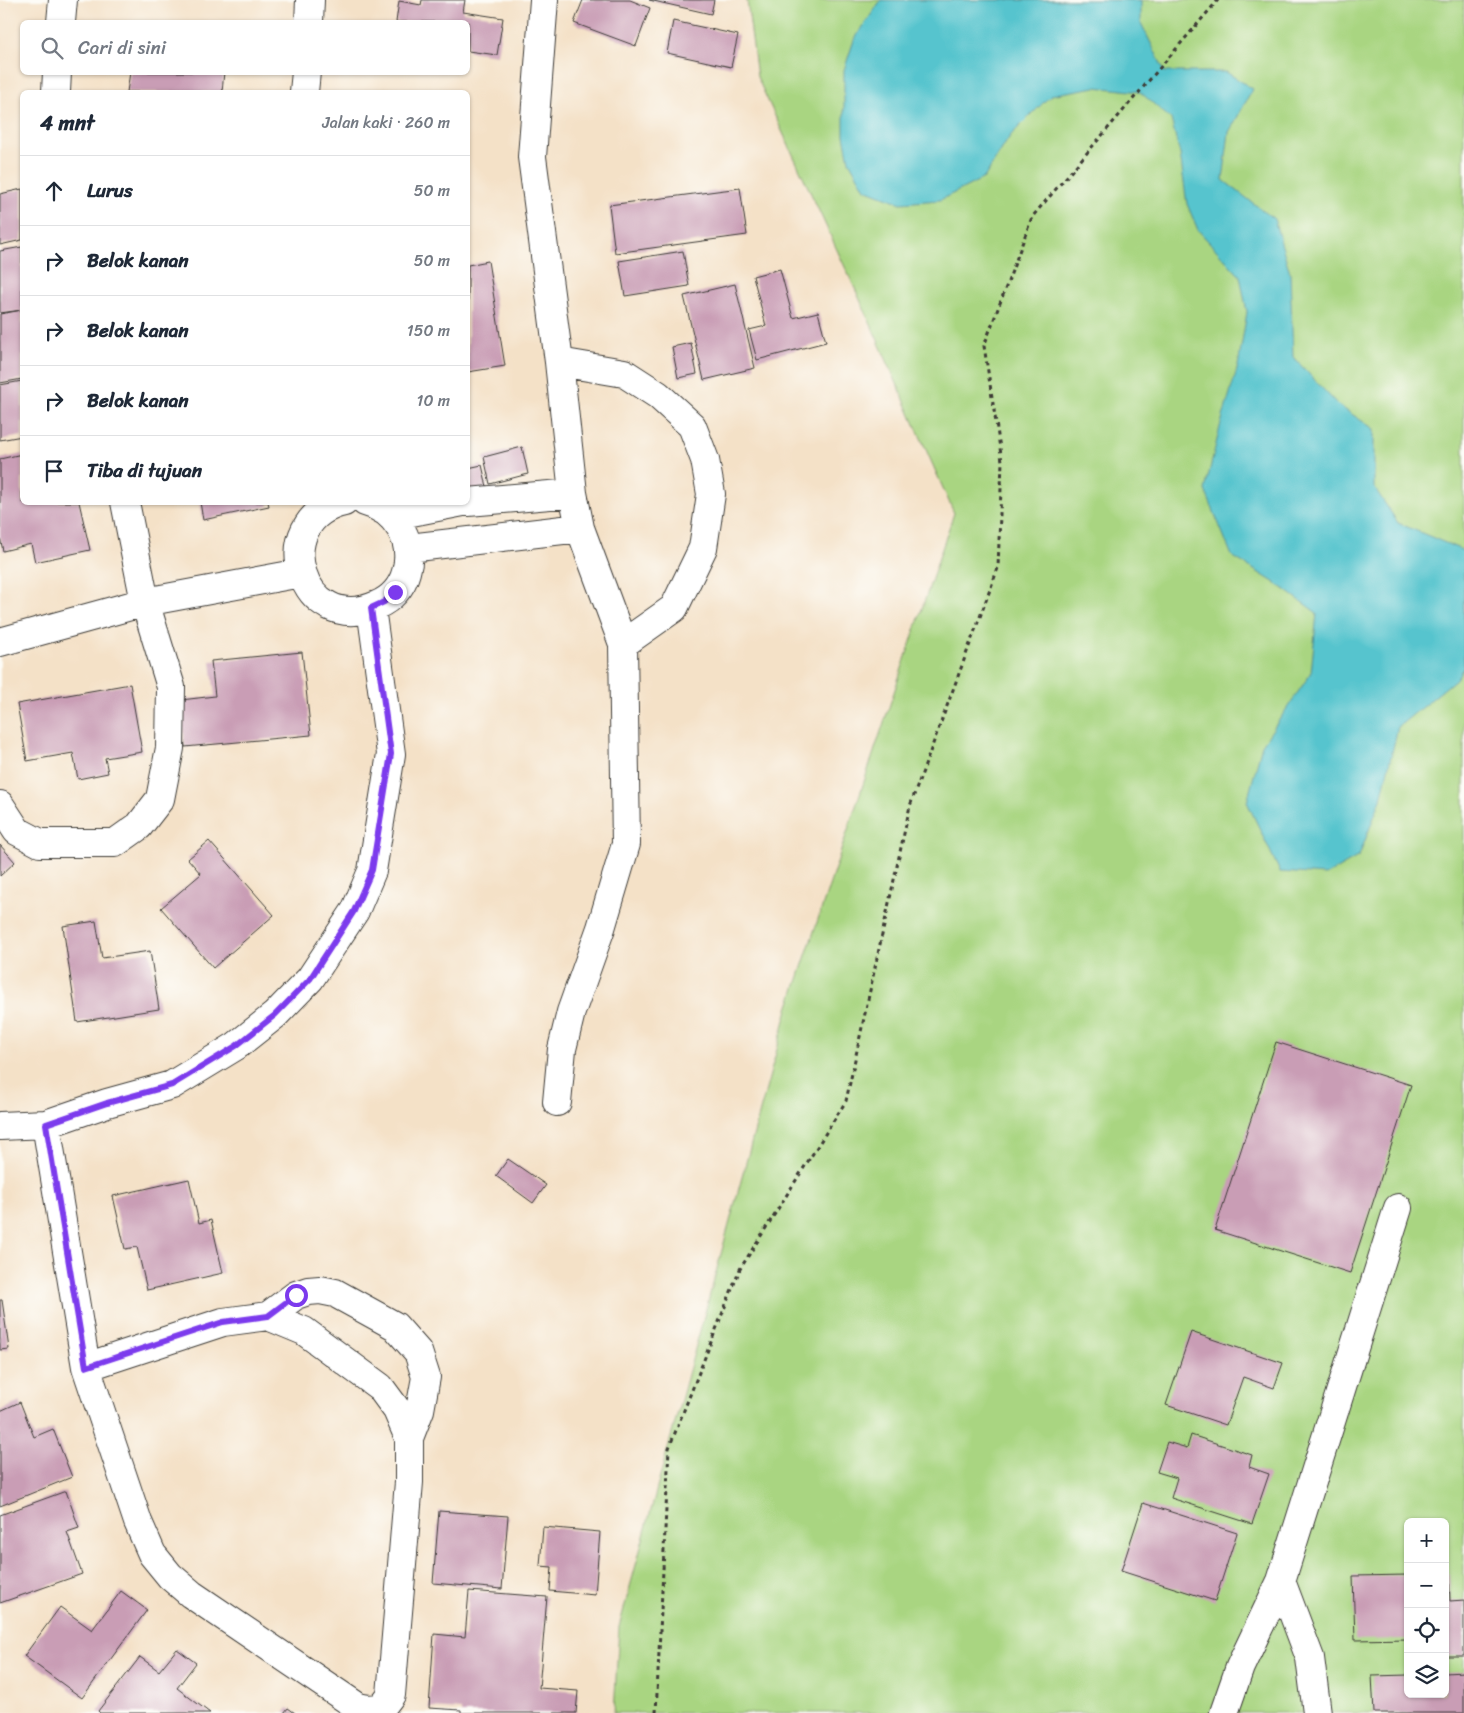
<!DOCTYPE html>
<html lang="id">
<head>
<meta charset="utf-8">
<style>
  body { margin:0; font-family:Sriracha,sans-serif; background:#f2f2f3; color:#1f2937 }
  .controls { position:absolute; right:15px; bottom:15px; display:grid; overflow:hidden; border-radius:8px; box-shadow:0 1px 4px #0004 }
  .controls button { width:45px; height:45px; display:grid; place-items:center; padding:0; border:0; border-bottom:1px solid #e0e1e3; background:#fff; color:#1f2937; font:25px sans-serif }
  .stop { position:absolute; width:15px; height:15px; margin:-11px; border:4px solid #7c3aed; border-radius:50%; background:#fff }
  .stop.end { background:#7c3aed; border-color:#fff; box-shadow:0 1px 5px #0008 }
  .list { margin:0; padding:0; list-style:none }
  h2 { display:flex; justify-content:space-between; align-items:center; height:65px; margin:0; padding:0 20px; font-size:21px }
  h2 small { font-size:16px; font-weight:400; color:#747a83 }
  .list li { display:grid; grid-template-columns:32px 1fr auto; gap:15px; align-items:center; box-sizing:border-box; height:70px; padding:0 20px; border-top:1px solid #e0e1e3 }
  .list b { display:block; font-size:19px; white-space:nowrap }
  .list em { font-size:16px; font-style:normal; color:#747a83 }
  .icon { flex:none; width:28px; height:28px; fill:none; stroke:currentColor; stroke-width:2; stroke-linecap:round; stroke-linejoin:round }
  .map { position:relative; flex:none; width:1464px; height:1713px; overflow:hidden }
  .search { position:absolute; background:#fff; box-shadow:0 1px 4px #0004; left:20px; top:20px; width:450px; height:55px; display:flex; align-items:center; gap:12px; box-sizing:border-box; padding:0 18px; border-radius:8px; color:#747a83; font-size:19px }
  .panel { position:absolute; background:#fff; box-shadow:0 1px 4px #0004; left:20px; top:90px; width:450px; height:415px; border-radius:8px }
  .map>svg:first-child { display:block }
</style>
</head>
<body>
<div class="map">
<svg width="1464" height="1713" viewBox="0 0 1464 1713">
  <rect width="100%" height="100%" fill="#fdfcf7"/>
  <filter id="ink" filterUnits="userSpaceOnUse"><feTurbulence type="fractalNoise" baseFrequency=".02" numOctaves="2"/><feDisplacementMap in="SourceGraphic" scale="10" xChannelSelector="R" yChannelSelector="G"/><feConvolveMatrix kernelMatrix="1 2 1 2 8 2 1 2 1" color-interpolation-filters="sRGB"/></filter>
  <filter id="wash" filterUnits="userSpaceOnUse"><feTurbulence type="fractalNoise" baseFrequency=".0096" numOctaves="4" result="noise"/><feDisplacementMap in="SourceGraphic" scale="20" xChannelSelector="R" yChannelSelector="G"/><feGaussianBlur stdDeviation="1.12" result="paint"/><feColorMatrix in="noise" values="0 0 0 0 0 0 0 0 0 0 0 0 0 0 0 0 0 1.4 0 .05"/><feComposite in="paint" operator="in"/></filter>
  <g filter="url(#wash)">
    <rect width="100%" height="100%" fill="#f4e1c7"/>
    <path fill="#a9d581" stroke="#62784e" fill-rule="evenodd" d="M747 0H1464V1713H614L619 1627 788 1009 954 513 857 293 757 77ZM1408 1522H1445V1694H1408Z"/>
    <path fill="#57c4ce" stroke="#3a7075" d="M881 0H1141V23L1165 72H1226L1253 89 1229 132 1223 180 1274 219 1290 273 1293 357 1338 405 1374 429V487L1398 523 1462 550 1464 553V667L1456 679 1398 727 1381 799 1359 856 1326 875 1280 872 1247 802 1262 745 1311 673 1317 613 1280 586 1232 556 1205 490 1220 427 1238 366 1247 312 1240 276 1198 230 1187 204 1180 154 1171 119 1140 92 1095 87 1051 95 1010 136 984 178 940 200 901 203 865 189 849 161 844 135V70L854 40Z"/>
    <g id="blocks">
      <path fill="#c99db5" d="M422 0H465L463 12 503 18 497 55 468 51V22H396L399 1 421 5Z
        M583 0H630L650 8 636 46 574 23Z
        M649 0H714L711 14Z
        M673 21 738 35 731 67 667 53Z
        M130 72H224L222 92H127Z
        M740 188 747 235 615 253 609 205Z
        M22 189V240L0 245V194Z
        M22 247V310L0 313V251Z
        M683 251 689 286 625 296 619 261Z
        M488 261 505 366 468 372V265Z
        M780 269 793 318 818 312 826 342 757 360 749 330 766 326 753 276Z
        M735 284 755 368 704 380 684 296Z
        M22 310V379L0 383V314Z
        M691 343 697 374 678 378 672 347Z
        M22 381V436L0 440V385Z
        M522 447 528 474 490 484 484 457Z
        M22 454V502H79L90 550 35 562 31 544 3 551 0 537V459Z
        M482 465 488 491 468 496V468Z
        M200 502H268L269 506 203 520Z
        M302 652 311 735 185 747 181 700 215 696 211 661Z
        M130 684 142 752 105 758 108 773 78 779 73 753 27 761 17 704Z
        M209 841 274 915 213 968 161 908 201 874 188 859Z
        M0 845 15 862 0 876Z
        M96 921 102 958 150 951 159 1009 77 1022 63 926Z
        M1276 1042 1411 1085 1350 1273 1215 1230Z
        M508 1159 546 1185 533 1203 496 1176Z
        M189 1179 199 1223 211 1220 223 1273 147 1290 137 1247 125 1249 113 1196Z
        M0 1300H2L9 1349 0 1350Z
        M1191 1332 1283 1363 1274 1388 1243 1377 1226 1425 1166 1405Z
        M20 1402 34 1437 53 1429 72 1477 0 1506V1411Z
        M1191 1435 1252 1455 1249 1467 1269 1474 1252 1524 1171 1498 1177 1478 1157 1472 1167 1442 1187 1448Z
        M66 1491 79 1528 67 1532 82 1574 0 1603V1515Z
        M1143 1503 1237 1533 1215 1601 1121 1571Z
        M439 1511 508 1516 502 1589 433 1583Z
        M543 1527 600 1532 595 1595 550 1591 552 1567 540 1566Z
        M1445 1573H1449L1450 1601 1464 1600V1656H1445Z
        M1408 1575V1639L1355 1640 1353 1576Z
        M121 1591 147 1610 82 1698 24 1656 60 1607 92 1630Z
        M469 1591 547 1597 539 1688 578 1691 576 1713H461V1710L429 1708 434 1634 465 1637Z
        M177 1649 196 1663 177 1688 210 1713H100L98 1711 140 1657 159 1671Z
        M1464 1672V1713H1374L1372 1676 1408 1675V1694H1445V1673Z
        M288 1708 295 1713H284Z"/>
    </g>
  </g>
  <g filter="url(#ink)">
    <use href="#blocks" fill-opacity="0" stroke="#3c3a36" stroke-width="1"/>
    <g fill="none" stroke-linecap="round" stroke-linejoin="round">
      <defs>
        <path id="street" d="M544 0 532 157 559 362 573 493 580 528 623 644 626 844 601 928 571 1012 562 1049 557 1102
          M61 22 63 0
          M309 22 310 0
          M56 92 57 72
          M304 92 306 72
          M559 362 624 373 658 395 692 426 705 460 711 494 703 548 674 608 623 644
          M344 502C265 519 301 639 377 605 391 599 402 587 406 572 415 541 396 510 365 502
          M468 502 573 493
          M391 516 463 502
          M409 548 580 528
          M0 642 145 602 301 573
          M0 805 17 831 40 843H115L139 826 160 799 170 748 171 687 145 602 125 502
          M46 1124 86 1367 138 1522 152 1554 170 1576 191 1594 358 1707 367 1709 381 1708 391 1695 409 1482V1438L397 1410 380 1387 304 1331 268 1316 223 1322 86 1367
          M0 1126 46 1124 107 1103 172 1085 236 1046 275 1015 310 979 355 911 372 871 391 754 371 608
          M268 1316 296 1295 308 1291 320 1290 335 1293 395 1326 418 1352 426 1377 420 1410 409 1438
          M1281 1581 1310 1658 1317 1713
          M1224 1713 1240 1667 1281 1581 1398 1208"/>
      </defs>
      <use href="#street" stroke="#3c3a36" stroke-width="30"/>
      <path stroke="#3c3a36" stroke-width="3" stroke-dasharray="4 4" stroke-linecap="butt" d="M656 1713 669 1448 740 1269 846 1101 910 806 998 568 1002 461 984 346 1032 217 1218 0"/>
      <use href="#street" stroke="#fff" stroke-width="28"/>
    </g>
  </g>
  <g fill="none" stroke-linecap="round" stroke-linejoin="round" filter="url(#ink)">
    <path stroke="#7c3aed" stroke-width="6" d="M296 1295 268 1316 223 1322 86 1367 46 1124 107 1103 172 1085 236 1046 275 1015 310 979 354 911 372 870 391 754 371 608 384 602 395 592"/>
  </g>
</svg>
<div class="controls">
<button>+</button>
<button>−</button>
<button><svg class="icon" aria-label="locate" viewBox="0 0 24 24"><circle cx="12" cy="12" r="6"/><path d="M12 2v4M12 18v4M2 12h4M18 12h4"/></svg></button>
<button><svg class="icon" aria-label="layers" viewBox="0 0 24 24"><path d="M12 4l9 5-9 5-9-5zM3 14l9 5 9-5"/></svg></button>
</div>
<div class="stop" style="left:296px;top:1295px"></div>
<div class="stop end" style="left:395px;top:592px"></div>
<div class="search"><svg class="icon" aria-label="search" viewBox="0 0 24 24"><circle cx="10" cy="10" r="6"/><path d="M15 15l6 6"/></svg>Cari di sini</div>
<section class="panel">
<h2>4 mnt<small>Jalan kaki · 260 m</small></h2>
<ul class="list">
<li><svg class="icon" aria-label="ahead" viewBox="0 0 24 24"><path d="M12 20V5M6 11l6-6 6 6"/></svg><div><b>Lurus</b></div><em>50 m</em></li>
<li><svg class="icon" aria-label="right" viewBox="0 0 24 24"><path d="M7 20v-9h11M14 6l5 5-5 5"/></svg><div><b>Belok kanan</b></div><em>50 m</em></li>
<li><svg class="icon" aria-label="right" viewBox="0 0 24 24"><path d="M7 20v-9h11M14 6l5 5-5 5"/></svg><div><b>Belok kanan</b></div><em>150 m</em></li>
<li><svg class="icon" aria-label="right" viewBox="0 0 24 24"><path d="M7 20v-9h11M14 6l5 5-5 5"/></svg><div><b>Belok kanan</b></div><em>10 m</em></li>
<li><svg class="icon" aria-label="arrive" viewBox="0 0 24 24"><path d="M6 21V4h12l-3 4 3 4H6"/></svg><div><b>Tiba di tujuan</b></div></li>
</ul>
</section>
</div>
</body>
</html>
